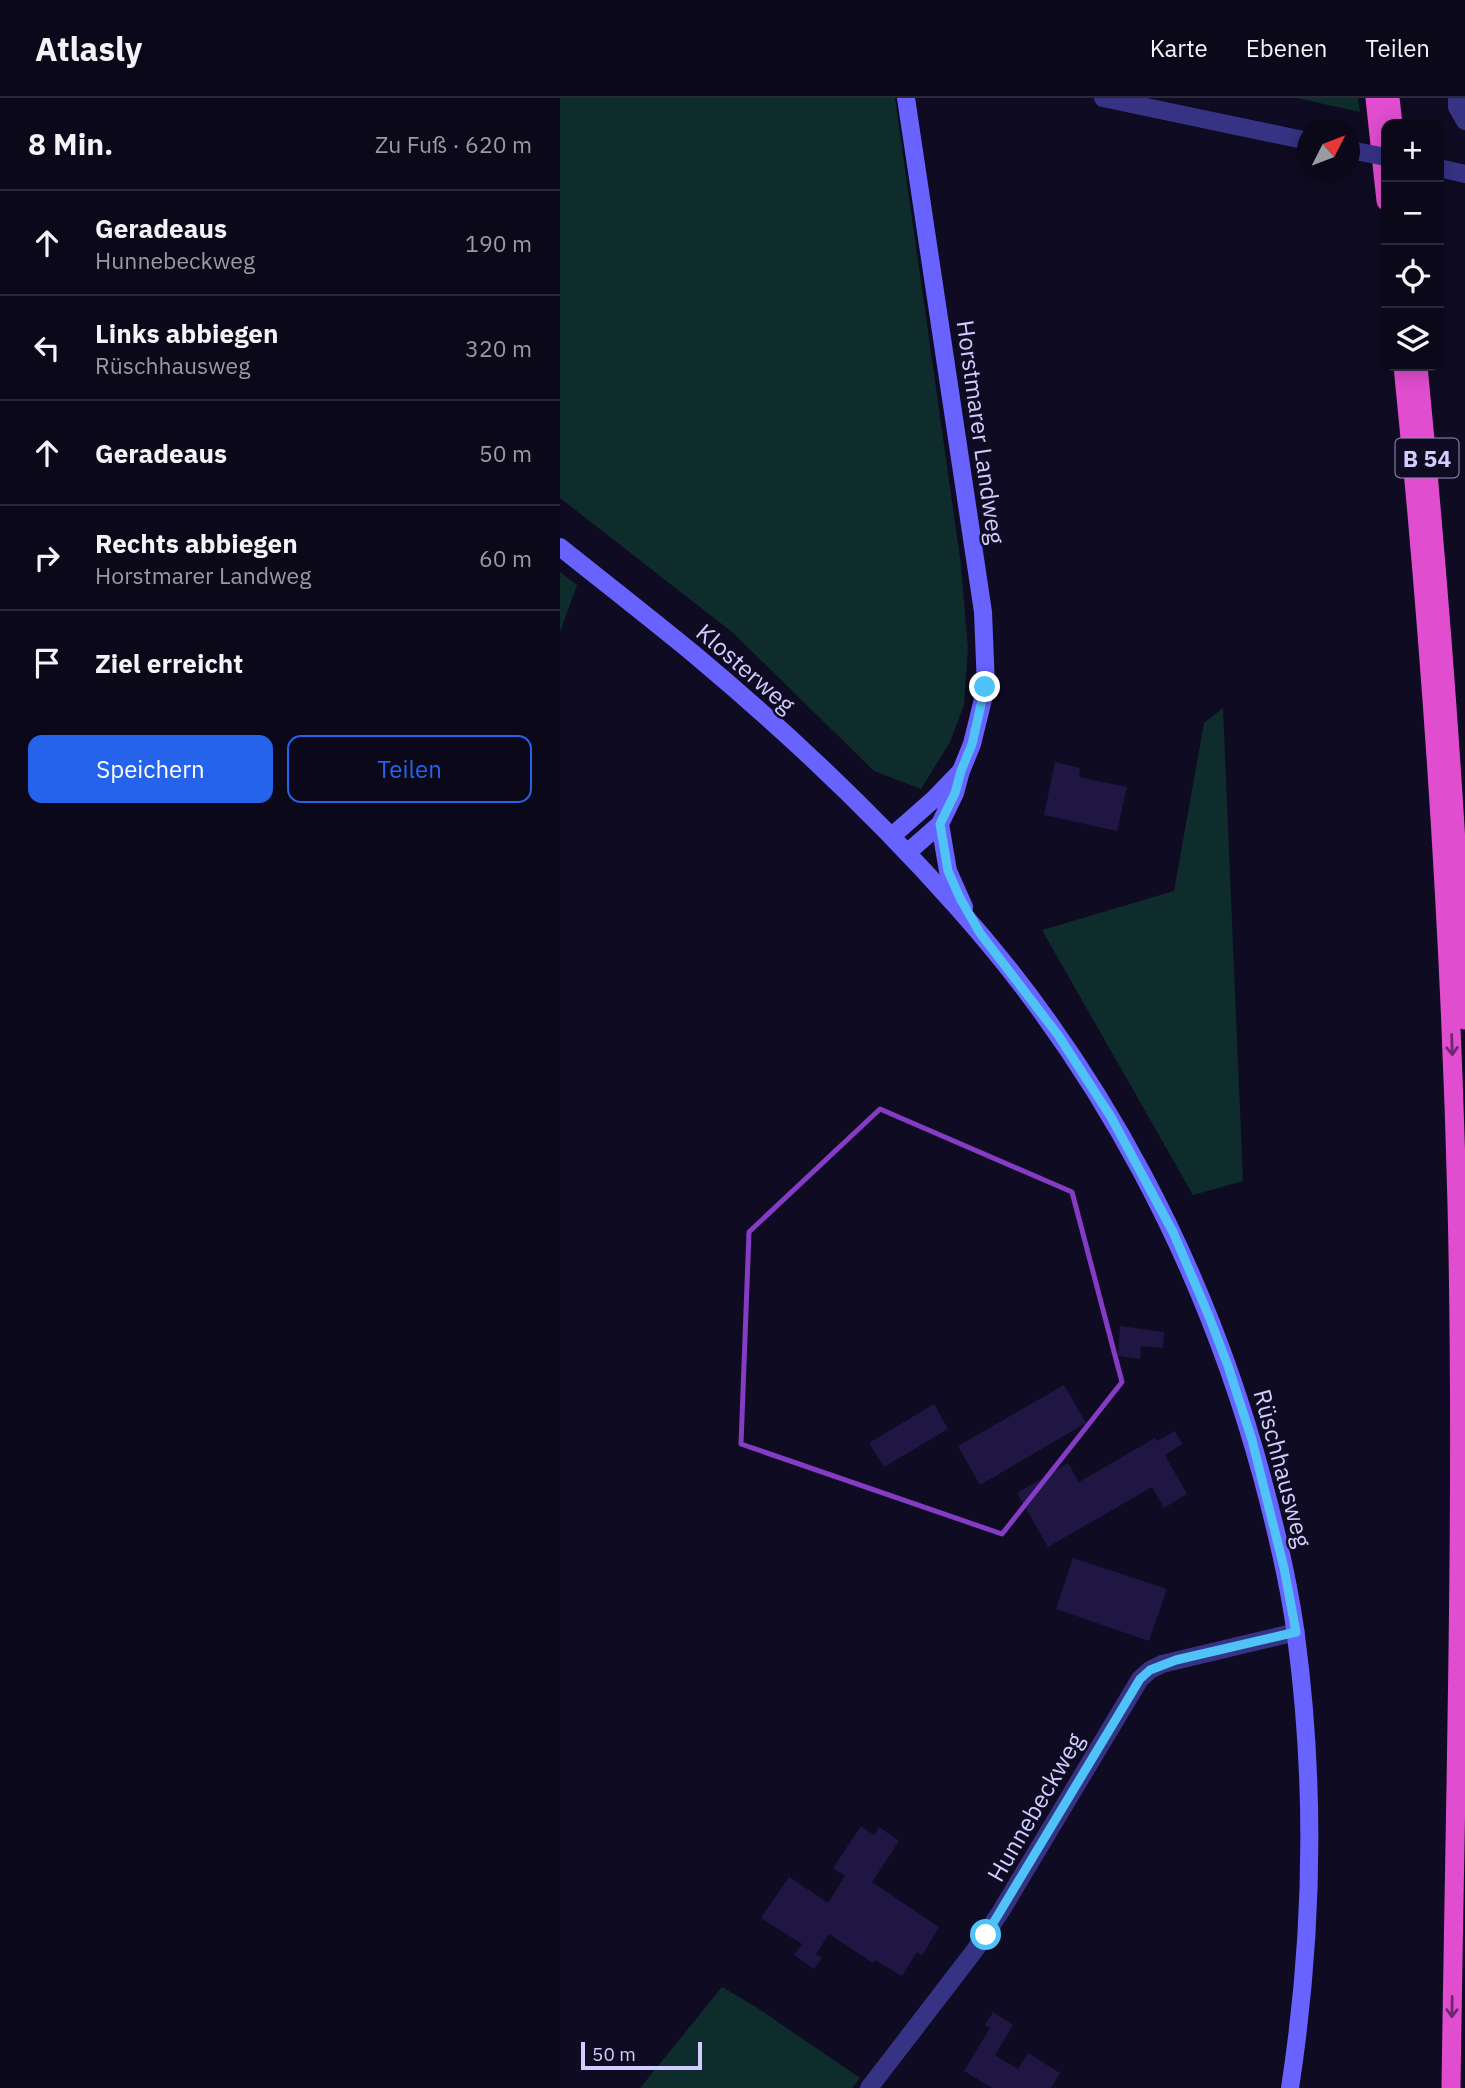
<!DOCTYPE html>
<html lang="de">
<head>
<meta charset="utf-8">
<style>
  body { margin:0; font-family:"IBM Plex Sans",sans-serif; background:#141123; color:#f1f3f6 }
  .controls { position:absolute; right:21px; top:21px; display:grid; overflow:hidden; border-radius:14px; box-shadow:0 4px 18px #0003 }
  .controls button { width:63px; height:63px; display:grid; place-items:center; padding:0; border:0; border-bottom:2px solid #2b2939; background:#0b081a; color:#f1f3f6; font:35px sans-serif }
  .compass { position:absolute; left:737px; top:21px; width:63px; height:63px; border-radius:50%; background:#0b081a; box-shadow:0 4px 18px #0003; rotate:48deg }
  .scale { position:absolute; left:21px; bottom:18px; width:121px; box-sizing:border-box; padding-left:7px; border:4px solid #d2ccff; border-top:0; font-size:19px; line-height:24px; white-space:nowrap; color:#d2ccff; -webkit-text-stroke:5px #0f0b22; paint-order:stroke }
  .stop { position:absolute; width:21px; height:21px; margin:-16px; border:5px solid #4fc3f7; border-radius:50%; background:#fff }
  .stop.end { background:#4fc3f7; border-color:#fff; box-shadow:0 2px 7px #0008 }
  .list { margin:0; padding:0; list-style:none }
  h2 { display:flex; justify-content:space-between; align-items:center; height:91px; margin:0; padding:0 28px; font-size:30px }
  h2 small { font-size:23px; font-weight:400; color:#9a9aa2 }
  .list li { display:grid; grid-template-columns:46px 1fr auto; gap:21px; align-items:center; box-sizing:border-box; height:105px; padding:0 28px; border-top:2px solid #2b2939 }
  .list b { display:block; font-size:26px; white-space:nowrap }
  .list p { margin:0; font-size:23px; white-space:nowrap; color:#9a9aa2 }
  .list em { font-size:23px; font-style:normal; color:#9a9aa2 }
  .actions { display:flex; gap:14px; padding:21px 28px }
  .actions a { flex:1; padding:16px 0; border:2px solid #2563eb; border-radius:14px; text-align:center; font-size:24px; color:#2563eb }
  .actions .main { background:#2563eb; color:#fff }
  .icon { flex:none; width:38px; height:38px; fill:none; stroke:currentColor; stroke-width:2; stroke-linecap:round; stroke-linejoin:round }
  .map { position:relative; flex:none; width:905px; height:1990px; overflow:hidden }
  header { display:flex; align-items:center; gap:42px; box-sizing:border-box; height:98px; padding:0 35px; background:#0b081a; border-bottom:2px solid #2b2939 }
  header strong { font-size:33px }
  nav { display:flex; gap:38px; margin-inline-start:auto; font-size:24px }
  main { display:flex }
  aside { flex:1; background:#0b081a }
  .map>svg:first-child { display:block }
</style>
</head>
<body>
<header>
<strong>Atlasly</strong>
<nav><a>Karte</a><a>Ebenen</a><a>Teilen</a></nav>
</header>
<main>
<aside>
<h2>8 Min.<small>Zu Fuß · 620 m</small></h2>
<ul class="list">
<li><svg class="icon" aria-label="ahead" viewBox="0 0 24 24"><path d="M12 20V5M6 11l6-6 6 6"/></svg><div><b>Geradeaus</b><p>Hunnebeckweg</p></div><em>190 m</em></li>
<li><svg class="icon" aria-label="left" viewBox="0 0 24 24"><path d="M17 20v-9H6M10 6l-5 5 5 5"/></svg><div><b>Links abbiegen</b><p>Rüschhausweg</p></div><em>320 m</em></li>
<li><svg class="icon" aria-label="ahead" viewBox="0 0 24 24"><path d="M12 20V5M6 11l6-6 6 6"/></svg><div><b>Geradeaus</b></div><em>50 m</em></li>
<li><svg class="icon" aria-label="right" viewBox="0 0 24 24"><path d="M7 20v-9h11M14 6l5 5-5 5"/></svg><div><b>Rechts abbiegen</b><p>Horstmarer Landweg</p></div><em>60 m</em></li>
<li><svg class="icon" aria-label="arrive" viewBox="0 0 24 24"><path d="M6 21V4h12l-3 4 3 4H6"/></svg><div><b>Ziel erreicht</b></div></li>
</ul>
<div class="actions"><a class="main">Speichern</a><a>Teilen</a></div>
</aside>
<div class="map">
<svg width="905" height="1990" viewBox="0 0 905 1990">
  <rect width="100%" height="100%" fill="#0f0b22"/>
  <path fill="#0e2c2b" d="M0 0H335L401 467 408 551 404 607 390 644 361 691 314 673 172 534 0 400Z
    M737 0H798L800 14Z
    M0 474 17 487 0 534Z
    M663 610 683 1083 633 1097 482 832 614 793 644 625Z
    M162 1889 196 1909 300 1980 292 1990H80Z"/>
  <path fill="#201644" d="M495 664 520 670 519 679 567 689 557 733 484 717Z
    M560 1228 604 1234 603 1250 581 1248 580 1261 558 1258Z
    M504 1287 526 1325 420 1387 398 1348Z
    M374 1306 388 1331 324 1369 309 1345Z
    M615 1333 622 1346 605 1357 627 1396 604 1410 592 1389 488 1449 457 1395 508 1365 519 1384 595 1340 597 1343Z
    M513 1460 607 1491 589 1543 496 1511Z
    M301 1728 314 1737 319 1729 339 1743 312 1784 379 1829 362 1858 357 1854 342 1878 315 1862 313 1865 269 1836 256 1856 262 1860 254 1871 234 1857 242 1846 201 1820 229 1779 268 1805 285 1778 273 1770Z
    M433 1914 453 1927 435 1957 458 1971 468 1955 500 1975 491 1990H432L404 1973 430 1930 425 1927Z"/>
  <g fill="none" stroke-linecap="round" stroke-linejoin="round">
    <path stroke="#363384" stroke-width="18" d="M543 0 748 43
      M897 0V9L905 23
      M879 70 905 76
      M309 1990 415 1852 441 1813 580 1581 590 1572 602 1566 736 1534"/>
    <path stroke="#6863ff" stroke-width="18" d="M346 0 423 514 426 589 412 646 401 673 395 695 380 726 347 755
      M0 449C45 485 90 520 135 557 227 634 316 718 396 808 542 971 645 1168 702 1379 716 1431 729 1484 736 1538 756 1688 753 1840 730 1990
      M380 726 388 773 404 809
      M332 738 374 701 401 673"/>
    <path stroke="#e04dce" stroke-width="19" d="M815 0 826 103
      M830 0 833 26
      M843 268C871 547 890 826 897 1106 904 1401 895 1696 891 1990
      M858 268C879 485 896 703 905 922"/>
    <path stroke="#363384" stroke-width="18" d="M790 52 826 59"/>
  </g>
  <defs><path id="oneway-shaft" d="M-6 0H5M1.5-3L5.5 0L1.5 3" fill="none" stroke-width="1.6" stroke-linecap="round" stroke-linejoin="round" transform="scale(1.75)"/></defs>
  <g stroke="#6d296f">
    <use href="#oneway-shaft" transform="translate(892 947) rotate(88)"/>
    <use href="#oneway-shaft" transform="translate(892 1909) rotate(91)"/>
  </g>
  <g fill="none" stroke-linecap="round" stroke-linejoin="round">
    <path stroke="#4fc3f7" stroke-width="9" d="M425 589 412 646 401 673 395 695 380 726 388 773 400 800 420 835 498 937 551 1019 613 1134 648 1216 668 1268 692 1342 724 1470 736 1534 616 1562 590 1572 580 1581 426 1837"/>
  </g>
  <path fill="none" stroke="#843cc5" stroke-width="5" stroke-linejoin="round" d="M320 1011 512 1094 562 1284 442 1436 181 1346 189 1134Z"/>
  <g text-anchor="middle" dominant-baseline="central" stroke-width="5" stroke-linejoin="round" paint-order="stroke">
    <rect fill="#0f0b22" stroke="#9892bd" stroke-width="2" x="835.5" y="340.5" width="63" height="39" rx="5"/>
    <g font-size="23" font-weight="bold" fill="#d2ccff">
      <text x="867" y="360">B 54</text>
    </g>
    <g font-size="24" fill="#d2ccff" stroke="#0f0b22">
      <text transform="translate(421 334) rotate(82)">Horstmarer Landweg</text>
      <text transform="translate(186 570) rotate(41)">Klosterweg</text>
      <text transform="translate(723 1370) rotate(75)">Rüschhausweg</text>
      <text transform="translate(475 1709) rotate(-60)">Hunnebeckweg</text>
    </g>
  </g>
</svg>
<div class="controls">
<button>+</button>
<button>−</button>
<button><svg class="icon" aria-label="locate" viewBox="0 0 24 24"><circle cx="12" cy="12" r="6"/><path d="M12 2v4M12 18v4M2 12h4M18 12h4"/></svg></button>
<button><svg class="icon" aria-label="layers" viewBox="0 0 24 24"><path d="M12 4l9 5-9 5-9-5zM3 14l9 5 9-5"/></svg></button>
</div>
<svg class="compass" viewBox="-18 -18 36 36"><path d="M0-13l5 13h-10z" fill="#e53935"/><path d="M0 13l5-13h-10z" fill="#9a9aa2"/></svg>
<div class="scale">50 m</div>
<div class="stop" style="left:426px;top:1837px"></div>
<div class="stop end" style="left:425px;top:589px"></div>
</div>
</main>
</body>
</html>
